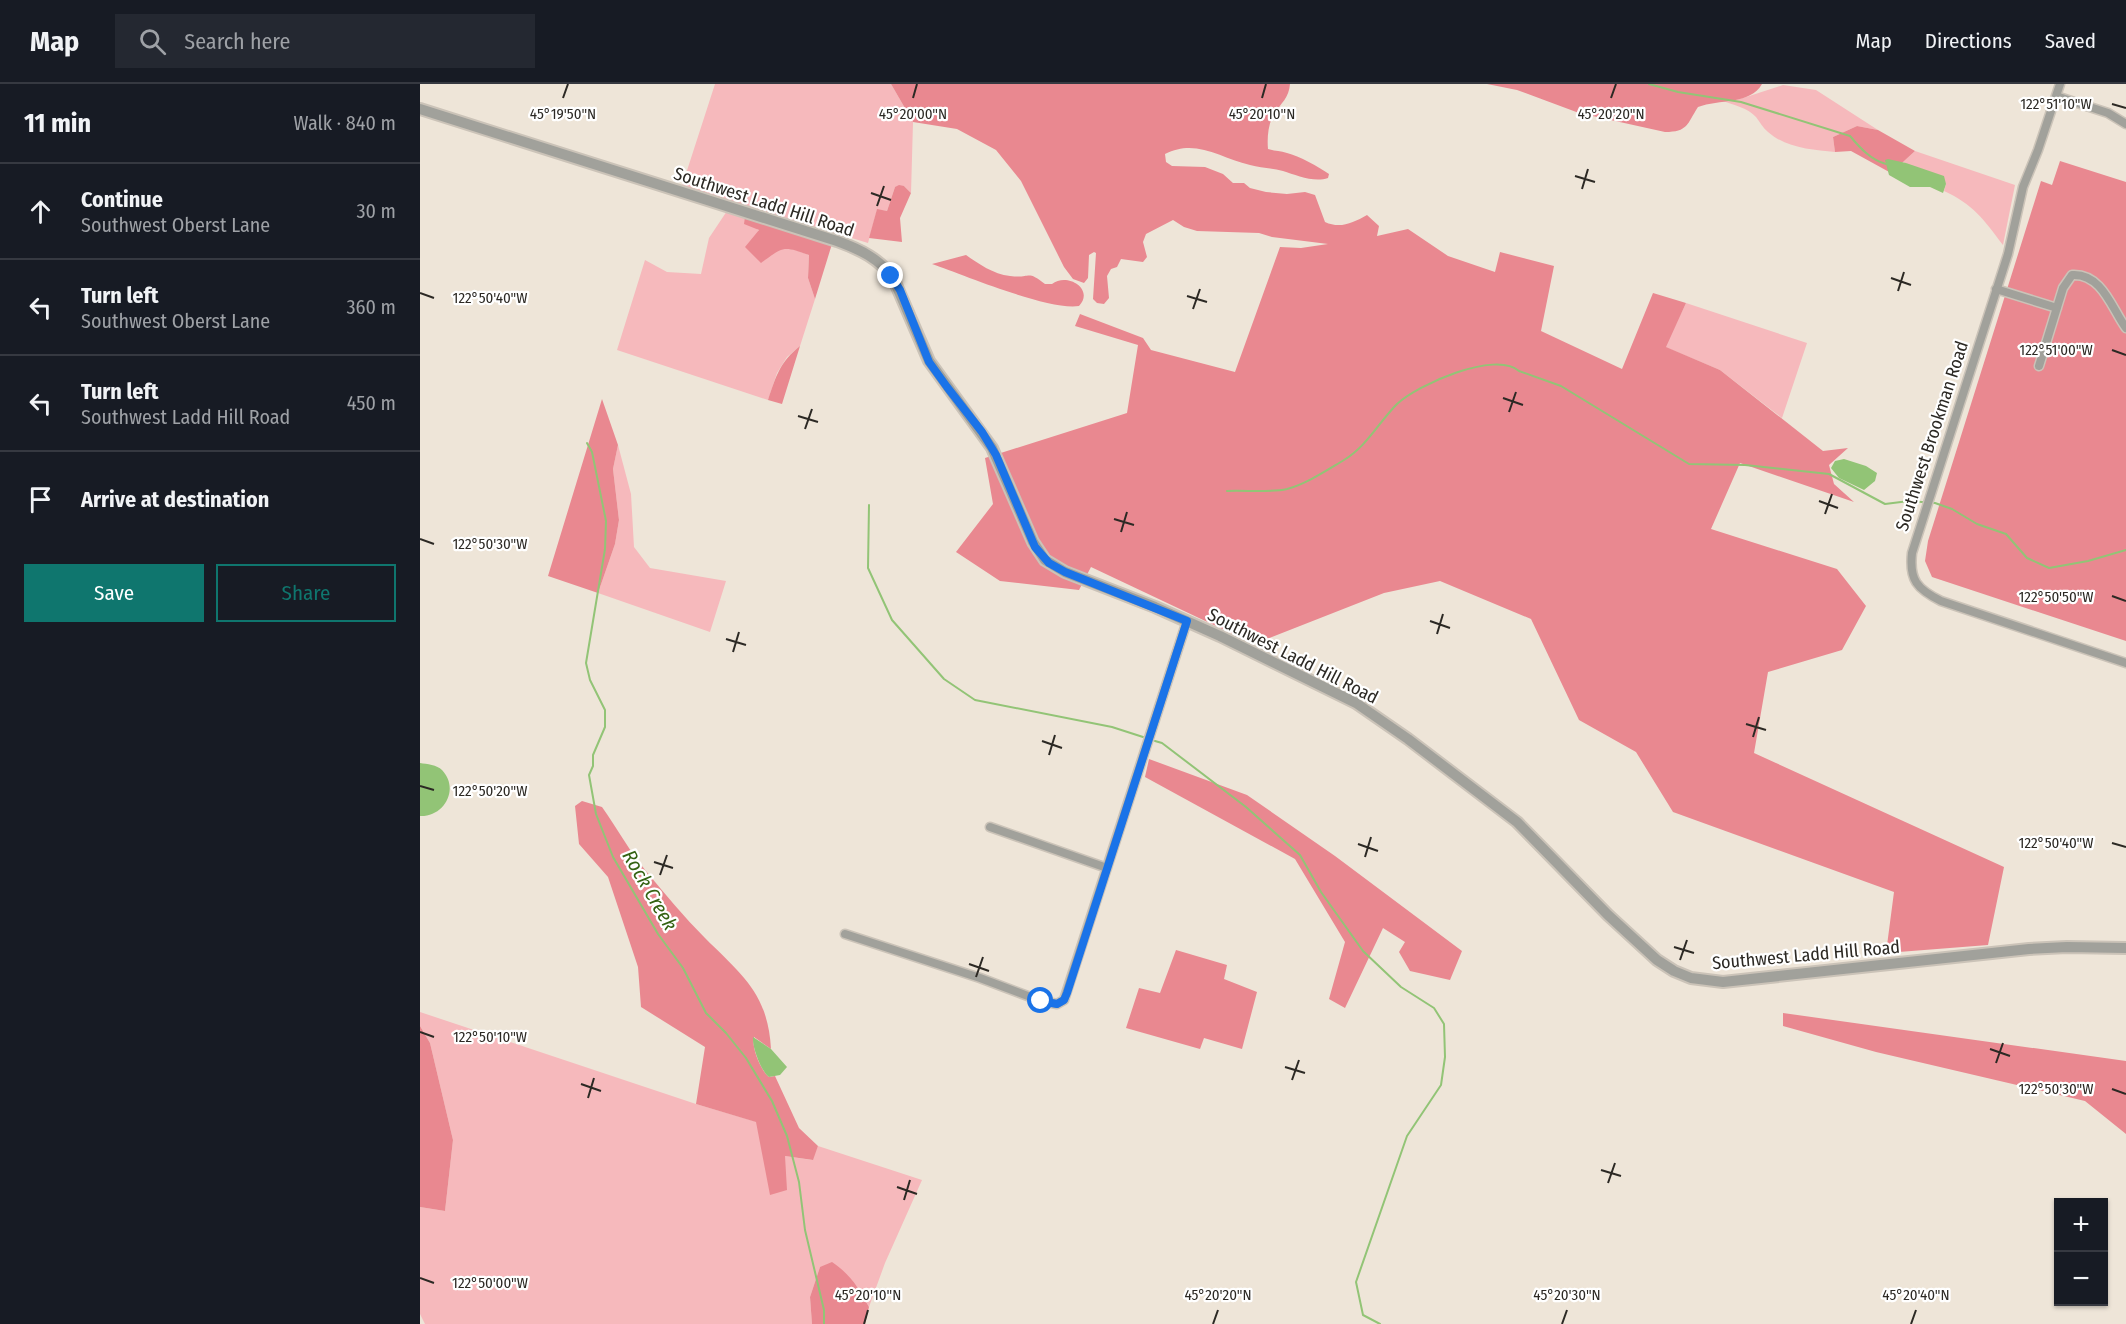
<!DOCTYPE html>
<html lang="en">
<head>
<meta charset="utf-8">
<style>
  body { margin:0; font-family:"Fira Sans Condensed",sans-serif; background:#242831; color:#f1f3f6 }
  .controls { position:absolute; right:18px; bottom:18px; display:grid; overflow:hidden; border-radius:0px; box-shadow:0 2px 4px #0004 }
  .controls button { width:54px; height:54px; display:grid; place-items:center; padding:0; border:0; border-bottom:2px solid #363941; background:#171b24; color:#f1f3f6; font:30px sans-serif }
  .stop { position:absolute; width:18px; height:18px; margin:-14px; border:4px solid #1a73e8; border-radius:50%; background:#fff }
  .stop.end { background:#1a73e8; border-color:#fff; box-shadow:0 2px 6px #0008 }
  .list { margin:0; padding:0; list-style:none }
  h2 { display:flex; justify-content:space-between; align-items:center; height:78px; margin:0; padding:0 24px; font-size:26px }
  h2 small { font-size:20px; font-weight:400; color:#9ea1a6 }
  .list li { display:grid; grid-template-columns:39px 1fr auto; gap:18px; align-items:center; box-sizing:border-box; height:96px; padding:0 24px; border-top:2px solid #363941 }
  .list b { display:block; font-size:22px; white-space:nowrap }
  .list p { margin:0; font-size:20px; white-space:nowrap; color:#9ea1a6 }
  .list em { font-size:20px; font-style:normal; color:#9ea1a6 }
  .actions { display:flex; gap:12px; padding:18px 24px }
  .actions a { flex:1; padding:14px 0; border:2px solid #0f766e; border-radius:0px; text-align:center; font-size:21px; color:#0f766e }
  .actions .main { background:#0f766e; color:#fff }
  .icon { flex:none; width:33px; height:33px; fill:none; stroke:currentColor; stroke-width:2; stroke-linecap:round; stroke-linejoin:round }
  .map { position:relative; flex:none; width:1706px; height:1240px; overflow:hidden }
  header { display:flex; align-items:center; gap:36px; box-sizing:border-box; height:84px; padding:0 30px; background:#171b24; border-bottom:2px solid #363941 }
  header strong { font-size:28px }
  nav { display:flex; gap:33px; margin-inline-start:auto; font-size:21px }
  .search { width:420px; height:54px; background:#242831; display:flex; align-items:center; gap:15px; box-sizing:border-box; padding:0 21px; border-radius:0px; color:#9ea1a6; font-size:22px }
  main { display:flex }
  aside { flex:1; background:#171b24 }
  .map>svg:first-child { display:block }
</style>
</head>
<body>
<header>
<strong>Map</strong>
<div class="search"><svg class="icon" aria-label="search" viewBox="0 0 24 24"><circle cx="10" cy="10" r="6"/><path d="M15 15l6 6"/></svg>Search here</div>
<nav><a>Map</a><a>Directions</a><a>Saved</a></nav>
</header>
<main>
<aside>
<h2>11 min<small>Walk · 840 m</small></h2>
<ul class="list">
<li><svg class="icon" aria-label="ahead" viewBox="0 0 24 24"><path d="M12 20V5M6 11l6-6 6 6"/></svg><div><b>Continue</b><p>Southwest Oberst Lane</p></div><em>30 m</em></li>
<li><svg class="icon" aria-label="left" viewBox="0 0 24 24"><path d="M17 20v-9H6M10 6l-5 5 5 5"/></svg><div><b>Turn left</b><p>Southwest Oberst Lane</p></div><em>360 m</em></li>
<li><svg class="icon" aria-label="left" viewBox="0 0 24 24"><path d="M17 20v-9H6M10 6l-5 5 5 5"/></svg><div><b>Turn left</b><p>Southwest Ladd Hill Road</p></div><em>450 m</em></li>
<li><svg class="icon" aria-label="arrive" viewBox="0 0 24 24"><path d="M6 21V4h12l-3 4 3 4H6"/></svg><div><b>Arrive at destination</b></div></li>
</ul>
<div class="actions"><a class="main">Save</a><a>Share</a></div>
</aside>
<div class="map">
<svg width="1706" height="1240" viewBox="0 0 1706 1240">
  <rect width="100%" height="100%" fill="#eee5d8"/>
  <path fill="#f6b9bc" d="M295 0H471L493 38 491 109 484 102 475 103 467 127 457 126 448 159 262 102Z
    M1363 1 1396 6 1458 46 1437 42 1413 53 1415 68C1392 66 1366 64 1348 48 1343 44 1340 38 1336 33 1328 24 1314 21 1303 17L1320 15Z
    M1495 67 1595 101 1583 161C1564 136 1553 120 1524 107L1526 100 1483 78Z
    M307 127 325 133 358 166 368 163 389 171 388 194 395 215 380 262 367 273 357 289 348 316 197 266 225 176 247 188 281 190 289 154Z
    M1266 219 1387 259 1362 334 1300 286 1245 263Z
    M198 361 211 410 214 463 230 484 306 497 290 548 178 509 195 460 199 436 193 385Z
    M0 928 276 1020 337 1038 365 1072 392 1076 398 1062 502 1096 465 1179 449 1223 439 1204 400 1183 390 1213 392 1240H5L0 1230V1123L25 1127 33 1056 10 959 0 942Z"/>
  <path fill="#e98890" d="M471 0H870C869 14 861 19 854 30 848 40 847 54 848 65 854 67 860 67 867 69 879 72 899 83 909 90L908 94C894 99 876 91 863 87 852 84 841 84 830 81 800 74 776 54 745 70L746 78 752 82 785 83 803 90 813 99H824L830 104 846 108 867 110 885 108 895 111 905 138C920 145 933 139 947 131L959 142 957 152 988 145 1028 172 1075 188 1080 168 1134 182 1121 247 1202 285 1233 209 1266 219 1246 263 1300 286 1403 367 1428 364 1409 381 1414 400 1434 418 1320 379 1291 445 1417 485 1446 522 1422 566 1348 588 1334 669 1584 783 1568 861 1466 869 1474 808 1253 728 1216 668 1159 636 1111 535 1020 497 964 509 834 560 671 483 659 506 580 497 536 468 573 420 565 374 707 329 718 261 655 242 660 230 723 254 731 266 815 288 860 163 881 164 908 160 852 153 839 149 777 147 764 143 753 136 726 150 723 158 727 173 723 178 701 175 697 183 691 185 687 192 689 214 684 220 677 219 673 215 676 169 674 168 669 171 668 194 664 199 653 195 644 183 601 97 576 66 537 45 493 38Z
    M1067 0H1342C1330 21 1299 15 1278 23 1267 40 1268 48 1245 48L1159 29 1097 6Z
    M1437 42 1458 46 1495 67 1471 89 1431 67 1415 68 1413 53Z
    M1640 77 1706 98V557L1512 493 1505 477 1508 457 1621 97 1632 101Z
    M479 101 484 102 491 109 480 134 482 158 449 154 457 125 467 127 475 103Z
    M325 133 412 160 395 215 388 194 389 171C362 161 363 163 341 179L325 163 339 146 324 140Z
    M546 171C559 180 573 190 590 192 611 195 606 185 625 200H632C647 188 675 205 659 222 629 227 544 191 512 180Z
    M380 262 362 320 348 316C356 292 360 278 380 262Z
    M182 315 198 361 193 385 199 436 195 460 178 509 128 492Z
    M729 675 827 711 915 772 1042 867 1030 896 990 887 979 868 985 858 963 844 925 924 909 915 925 858 875 775 725 693Z
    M162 717 182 723C197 744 210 768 226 787 245 810 264 833 285 854 321 890 348 909 351 965L334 953C331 963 341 987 349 993L355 992 379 1044 398 1062 393 1076 365 1072 367 1106 350 1111 336 1038 276 1020 285 963 221 923 218 883 188 793 159 760 155 722Z
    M756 866 807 881 804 895 837 908 822 965 784 954 780 965 706 944 719 904 740 909Z
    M1363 929 1706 977V1050L1665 1017 1456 968 1363 942Z
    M0 942 10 959 33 1056 25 1127 0 1123Z
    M412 1178C431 1191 438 1203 449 1223L445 1240H392L390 1213 400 1183Z"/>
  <path fill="#92c476" d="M1468 75 1486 79 1524 92 1526 100 1523 109 1510 103H1490L1469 91 1465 76Z
    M1424 375 1446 382 1457 389 1455 397 1444 406 1419 394 1411 384 1415 377Z
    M0 679C7 680 17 681 22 686 40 705 24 733 0 732Z
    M333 953 351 965 367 983 360 991 349 993C341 987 332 963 333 953Z"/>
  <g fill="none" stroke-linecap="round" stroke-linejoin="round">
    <path stroke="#92c476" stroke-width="2" d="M1229 0 1258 8 1321 18 1430 52C1440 64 1451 76 1466 80
      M167 359 172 368 186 437 185 465 166 579 170 596 185 626V643L173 671V682L169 691 176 730 193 773 238 850 263 884 286 929 306 949 326 974 352 1017 367 1052 379 1098 385 1146 404 1226V1240
      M807 407C825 406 850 409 867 405 886 400 907 386 924 376 947 362 959 338 977 320 997 301 1075 266 1099 287L1141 302 1269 380 1325 381 1409 390 1465 420 1489 417 1515 419 1532 425 1557 440 1586 450 1607 474 1629 484 1668 477 1706 466
      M449 421 448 484 472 536 524 595 555 616 692 643 723 653
      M735 657 742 659 826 723 880 771 901 808 943 867 981 903 1014 924 1024 940 1025 973 1021 1001 987 1052 936 1198 943 1231 960 1240"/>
    <defs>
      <path id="minor" d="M1640 0 1618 66 1603 103 1588 170 1492 469C1489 496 1497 505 1521 517L1706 579
        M1636 12 1688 29 1706 40
        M1576 205 1637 224
        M1619 282 1643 204 1652 191C1682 189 1692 225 1706 244
        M570 743 687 784
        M425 850 560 894 621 917 637 920 644 916 767 537"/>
      <path id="tertiary" d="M0 25 417 157C439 165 461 175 474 196L509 277 572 364 613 458 625 476 645 488 735 523 800 552 936 619 988 655 1097 738 1188 831 1237 876 1254 887 1271 894 1303 898 1609 865 1647 863 1706 864"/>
    </defs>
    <use href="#minor" stroke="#cbc3b8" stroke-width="11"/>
    <use href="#tertiary" stroke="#cbc3b8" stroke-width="14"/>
    <use href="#minor" stroke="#a1a19b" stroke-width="8"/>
    <use href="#tertiary" stroke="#a1a19b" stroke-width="10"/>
  </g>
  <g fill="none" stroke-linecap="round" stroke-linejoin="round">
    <path stroke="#1a73e8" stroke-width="8" d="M471 192 480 206 509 278 527 303 562 348 576 371 615 463 629 479 645 488 767 537 647 909 644 916 637 920 621 917"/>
  </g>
  <path fill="none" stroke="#2c2924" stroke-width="2" d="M143 14 148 0M493 14 497 0M842 14 846 0M1191 14 1196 0M1692 20 1706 24M1155 92 1175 98M1162 105 1168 85M451 109 471 116M457 122 464 102M1471 194 1491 201M1478 207 1484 188M0 209 14 214M767 212 787 218M773 225 780 205M1692 266 1706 271M1083 314 1103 321M1089 328 1096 308M378 332 398 338M385 345 392 325M1399 417 1418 424M1405 430 1412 410M694 435 714 441M701 448 707 428M0 455 14 460M1692 512 1706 517M1010 537 1030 544M1017 550 1023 530M306 555 326 561M313 568 319 548M1326 640 1346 646M1333 653 1339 633M622 657 642 664M629 671 635 651M0 702 14 706M1692 759 1706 763M938 760 958 767M945 773 951 753M234 778 253 784M240 791 247 771M1254 863 1274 869M1260 876 1267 856M549 880 569 887M556 893 563 873M0 948 14 953M1570 965 1590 972M1576 979 1583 959M865 983 885 989M872 996 879 976M161 1000 181 1007M1692 1005 1706 1010M168 1014 174 994M1181 1086 1201 1092M1188 1099 1195 1079M477 1103 497 1110M484 1116 490 1096M0 1194 14 1199M444 1240 448 1226M793 1240 798 1226M1142 1240 1147 1226M1491 1240 1496 1226"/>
  <g text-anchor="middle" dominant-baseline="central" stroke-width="4.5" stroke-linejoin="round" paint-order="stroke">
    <g font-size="18" fill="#2c2924" stroke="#fff">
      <text transform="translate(344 118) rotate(18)">Southwest Ladd Hill Road</text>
      <text transform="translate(1512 352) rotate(-72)">Southwest Brookman Road</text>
      <text transform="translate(873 572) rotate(27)">Southwest Ladd Hill Road</text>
      <text transform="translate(1386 871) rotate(-5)">Southwest Ladd Hill Road</text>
    </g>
    <g font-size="20" font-style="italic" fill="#346212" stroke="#fff">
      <text transform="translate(230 806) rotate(60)">Rock Creek</text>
    </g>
  </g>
  <g font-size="15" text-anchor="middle" fill="#2c2924" stroke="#fff" stroke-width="4.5" stroke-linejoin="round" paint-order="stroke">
    <text x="1636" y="25">122°51'10"W</text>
    <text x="143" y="35">45°19'50"N</text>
    <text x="493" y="35">45°20'00"N</text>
    <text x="842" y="35">45°20'10"N</text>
    <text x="1191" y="35">45°20'20"N</text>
    <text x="70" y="219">122°50'40"W</text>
    <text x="1636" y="271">122°51'00"W</text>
    <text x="70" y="465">122°50'30"W</text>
    <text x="1636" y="518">122°50'50"W</text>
    <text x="70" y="712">122°50'20"W</text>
    <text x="1636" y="764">122°50'40"W</text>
    <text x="70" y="958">122°50'10"W</text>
    <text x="1636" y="1010">122°50'30"W</text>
    <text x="70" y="1204">122°50'00"W</text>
    <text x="448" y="1216">45°20'10"N</text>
    <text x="798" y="1216">45°20'20"N</text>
    <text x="1147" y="1216">45°20'30"N</text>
    <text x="1496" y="1216">45°20'40"N</text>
  </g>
</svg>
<div class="controls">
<button>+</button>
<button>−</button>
</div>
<div class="stop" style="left:621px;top:917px"></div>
<div class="stop end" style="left:471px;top:192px"></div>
</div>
</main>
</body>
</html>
